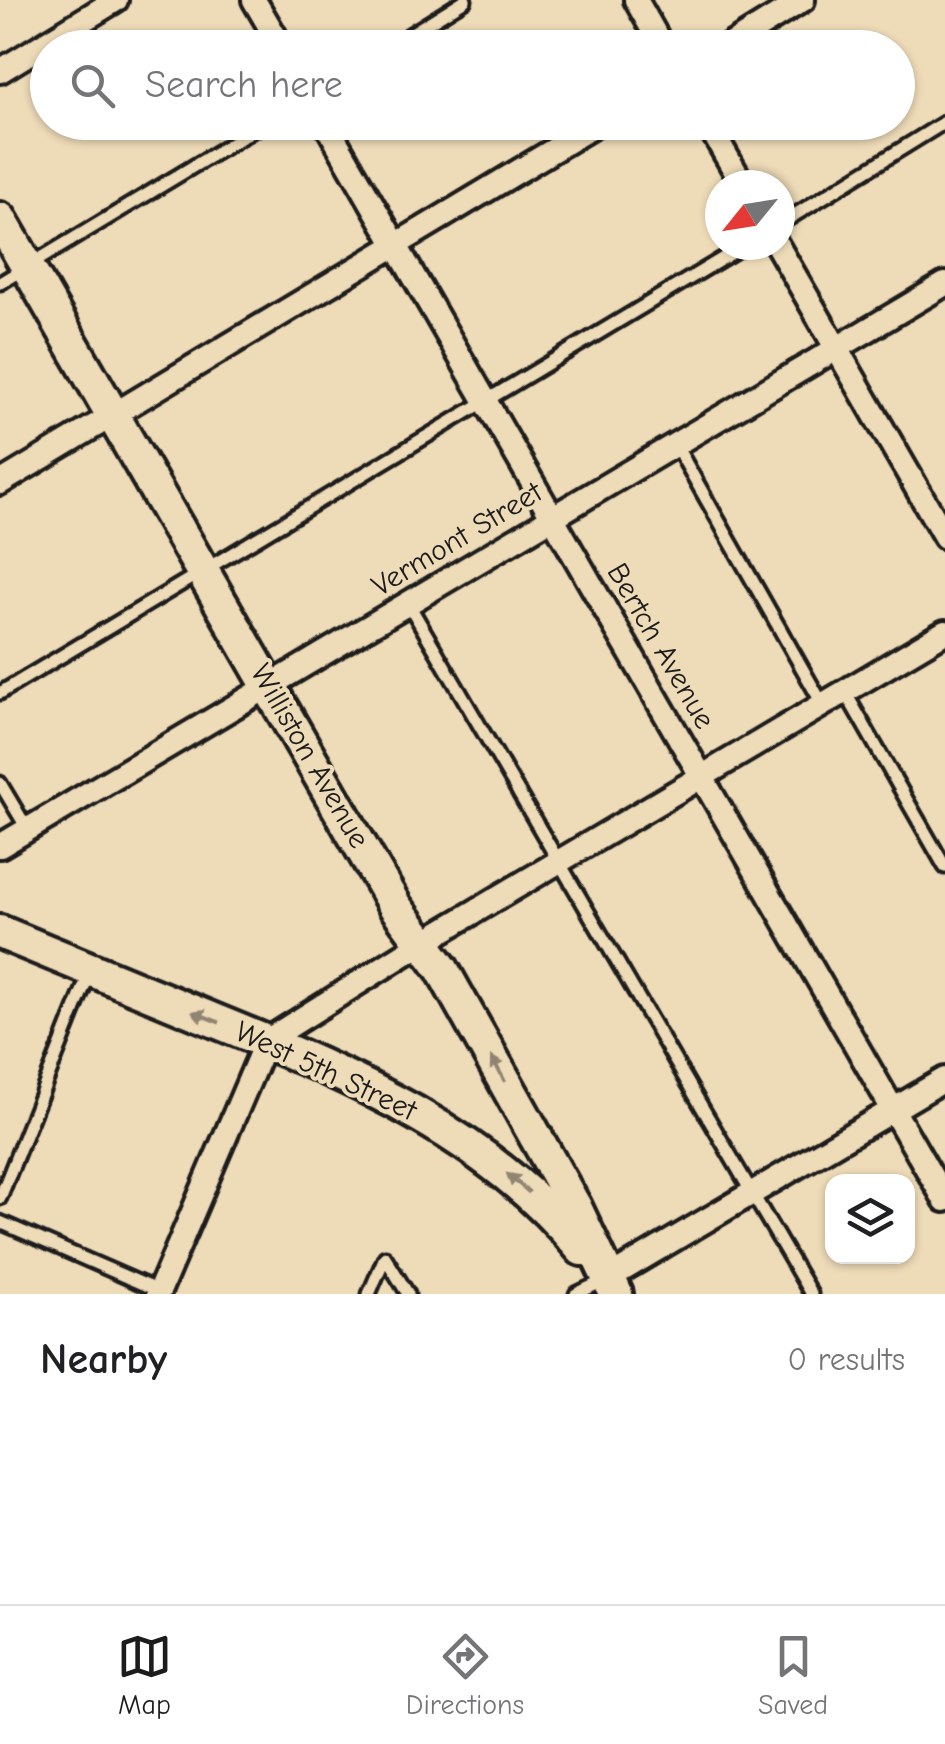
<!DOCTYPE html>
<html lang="en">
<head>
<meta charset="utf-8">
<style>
  body { margin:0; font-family:"Comic Neue",sans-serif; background:#f2f2f2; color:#202124 }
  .controls { position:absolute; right:30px; bottom:30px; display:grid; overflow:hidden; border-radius:20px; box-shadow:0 2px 8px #0004 }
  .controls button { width:90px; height:90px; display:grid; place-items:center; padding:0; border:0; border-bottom:2px solid #e0e0e0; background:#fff; color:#202124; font:50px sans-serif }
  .compass { position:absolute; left:705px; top:170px; width:90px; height:90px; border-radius:50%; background:#fff; box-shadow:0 2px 8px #0004; rotate:240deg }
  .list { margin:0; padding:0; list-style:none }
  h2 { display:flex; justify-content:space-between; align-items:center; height:130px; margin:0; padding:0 40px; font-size:42px }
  h2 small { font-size:32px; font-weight:400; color:#757577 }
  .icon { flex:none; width:55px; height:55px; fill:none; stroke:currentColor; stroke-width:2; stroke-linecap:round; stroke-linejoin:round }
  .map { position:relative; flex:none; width:945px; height:1294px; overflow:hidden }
  .search { position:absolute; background:#fff; box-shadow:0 2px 8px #0004; left:30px; right:30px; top:30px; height:110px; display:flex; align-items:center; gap:25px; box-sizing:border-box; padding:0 35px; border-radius:55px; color:#757577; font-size:38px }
  .sheet { height:310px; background:#fff }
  nav { display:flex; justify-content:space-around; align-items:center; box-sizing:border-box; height:140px; border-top:2px solid #e0e0e0; background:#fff; font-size:28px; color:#757577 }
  nav a { display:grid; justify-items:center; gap:5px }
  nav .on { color:#1c1c1c }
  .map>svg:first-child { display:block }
</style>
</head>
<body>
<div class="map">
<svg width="945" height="1294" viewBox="0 0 945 1294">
  <rect width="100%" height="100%" fill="#eedbb8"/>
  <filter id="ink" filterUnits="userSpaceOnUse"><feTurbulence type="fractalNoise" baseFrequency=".01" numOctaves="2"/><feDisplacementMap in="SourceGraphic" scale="20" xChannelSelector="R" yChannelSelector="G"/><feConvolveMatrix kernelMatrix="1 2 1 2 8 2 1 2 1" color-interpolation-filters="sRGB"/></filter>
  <g filter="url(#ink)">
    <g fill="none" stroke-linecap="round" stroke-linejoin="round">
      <defs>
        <path id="service" d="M388 48 465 0
          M780 224 945 122
          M0 283 267 122
          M675 444 823 705
          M408 603 811 1294
          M845 692 945 867
          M0 693 745 245
          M0 783 28 830
          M0 1198 89 974
          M0 1222 161 1292
          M369 1294 385 1257 408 1294
          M576 1294 607 1279"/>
        <path id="minor" d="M254 0 282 48
          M636 0 663 48
          M725 48 803 0
          M0 71 116 0
          M325 122 945 1200
          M707 122 743 185
          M777 245 945 537
          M0 483 600 122
          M0 846 945 284
          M607 1279 945 1079
          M158 1294 266 1041 422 943 945 632"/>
        <path id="secondary" d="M0 219 395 906 442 969 575 1207 616 1294
          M0 932C73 962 146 992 218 1022 353 1077 488 1134 582 1249"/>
      </defs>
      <use href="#service" stroke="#1c1c1c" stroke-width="19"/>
      <use href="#minor" stroke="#1c1c1c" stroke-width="30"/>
      <use href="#secondary" stroke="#1c1c1c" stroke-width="40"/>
      <use href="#service" stroke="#eedbb8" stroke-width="11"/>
      <use href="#minor" stroke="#eedbb8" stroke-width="22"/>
      <use href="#secondary" stroke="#eedbb8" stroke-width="32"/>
    </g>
    <defs><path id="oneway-solid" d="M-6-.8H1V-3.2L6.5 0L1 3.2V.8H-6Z" transform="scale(2.5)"/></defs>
    <g fill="#908572">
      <use href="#oneway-solid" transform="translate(206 1017) rotate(-158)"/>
      <use href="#oneway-solid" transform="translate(498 1069) rotate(-119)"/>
      <use href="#oneway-solid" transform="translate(518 1183) rotate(-140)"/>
    </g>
  </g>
  <g text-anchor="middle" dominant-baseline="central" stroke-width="8" stroke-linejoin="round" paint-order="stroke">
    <g font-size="30" fill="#1c1c1c" stroke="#eedbb8">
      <text transform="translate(457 539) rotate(-31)">Vermont Street</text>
      <text transform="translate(661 646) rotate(60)">Bertch Avenue</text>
      <text transform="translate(310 756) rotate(60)">Williston Avenue</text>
      <text transform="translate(326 1071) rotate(25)">West 5th Street</text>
    </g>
  </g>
</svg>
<div class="controls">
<button><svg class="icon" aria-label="layers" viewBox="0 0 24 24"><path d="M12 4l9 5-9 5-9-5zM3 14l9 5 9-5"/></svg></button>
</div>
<svg class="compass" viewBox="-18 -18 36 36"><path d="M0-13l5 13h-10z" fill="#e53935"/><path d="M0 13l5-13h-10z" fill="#757577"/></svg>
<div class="search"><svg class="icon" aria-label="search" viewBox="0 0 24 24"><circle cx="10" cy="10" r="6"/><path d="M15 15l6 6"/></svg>Search here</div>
</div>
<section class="sheet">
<h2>Nearby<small>0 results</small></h2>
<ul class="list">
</ul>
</section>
<nav>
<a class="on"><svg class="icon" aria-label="map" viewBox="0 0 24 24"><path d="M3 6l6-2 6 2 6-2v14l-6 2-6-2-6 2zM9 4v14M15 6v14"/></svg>Map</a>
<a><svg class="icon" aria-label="directions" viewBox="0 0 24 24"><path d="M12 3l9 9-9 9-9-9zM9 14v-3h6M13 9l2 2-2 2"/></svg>Directions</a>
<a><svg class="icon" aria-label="saved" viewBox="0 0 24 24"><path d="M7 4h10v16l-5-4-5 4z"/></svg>Saved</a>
</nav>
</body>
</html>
